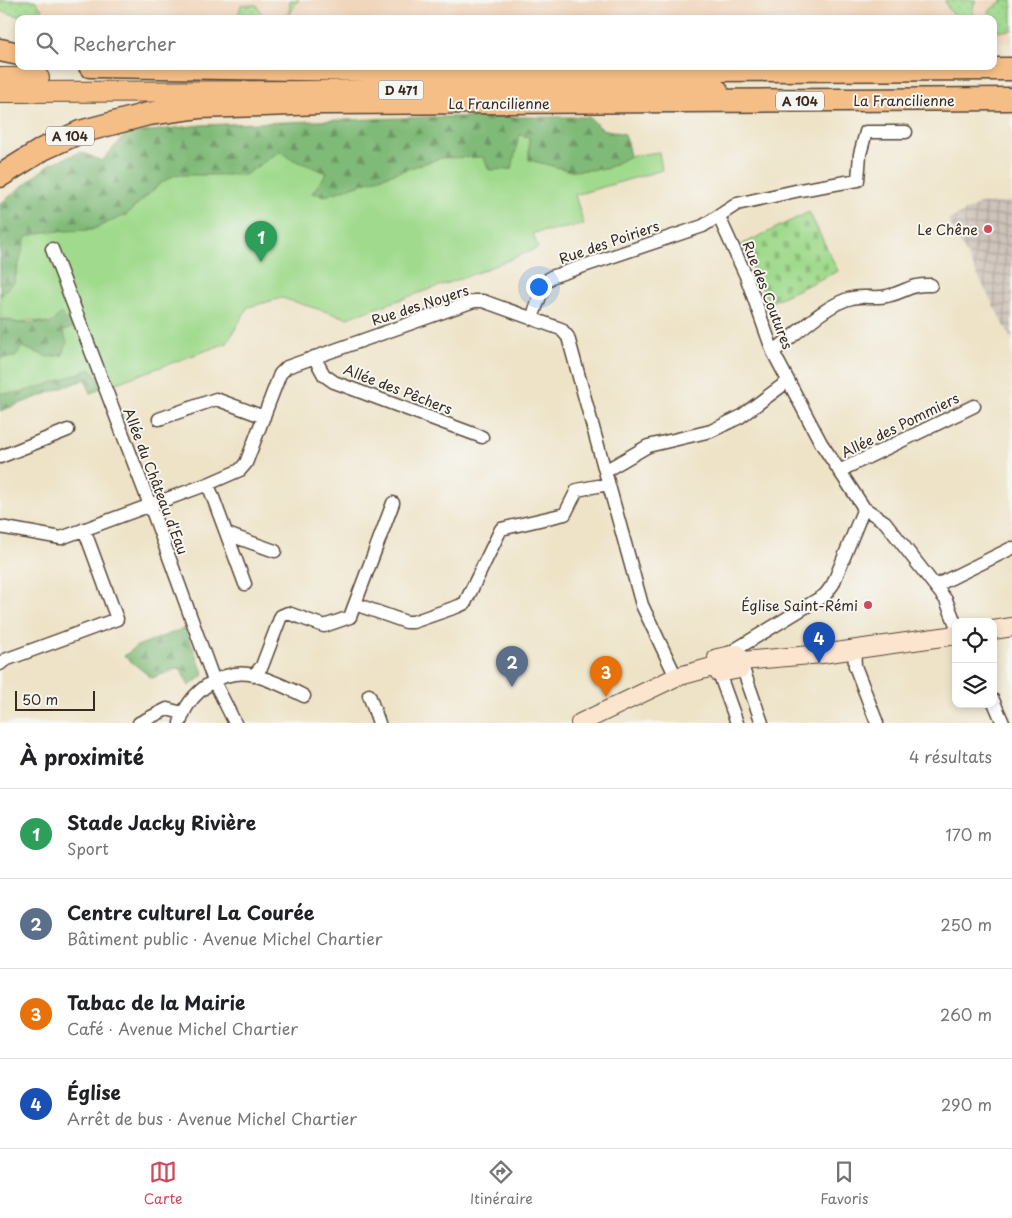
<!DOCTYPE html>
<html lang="fr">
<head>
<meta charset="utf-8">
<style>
  body { margin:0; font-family:"Playpen Sans",sans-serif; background:#f2f2f2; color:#202124 }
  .controls { position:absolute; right:15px; bottom:15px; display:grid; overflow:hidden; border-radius:10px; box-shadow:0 2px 8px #0003 }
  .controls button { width:45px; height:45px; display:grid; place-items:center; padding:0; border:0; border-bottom:1px solid #e0e0e0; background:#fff; color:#202124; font:25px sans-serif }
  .scale { position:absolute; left:15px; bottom:12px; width:80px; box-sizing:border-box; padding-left:5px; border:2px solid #3b2a1e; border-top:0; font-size:14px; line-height:18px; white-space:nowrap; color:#3b2a1e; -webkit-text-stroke:4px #f6f6f2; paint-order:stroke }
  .you { position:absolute; left:538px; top:286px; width:18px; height:18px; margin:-12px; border:4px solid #fff; border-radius:50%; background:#1a73e8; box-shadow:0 0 0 8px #1a73e833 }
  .badge { display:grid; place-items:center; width:32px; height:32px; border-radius:50%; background:#d1495b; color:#fff; font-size:16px; font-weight:700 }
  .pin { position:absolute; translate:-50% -41px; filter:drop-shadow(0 1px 2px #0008) }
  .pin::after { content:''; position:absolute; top:26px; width:18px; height:15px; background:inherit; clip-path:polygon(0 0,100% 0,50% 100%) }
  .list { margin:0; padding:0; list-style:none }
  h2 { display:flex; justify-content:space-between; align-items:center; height:65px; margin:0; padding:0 20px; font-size:21px }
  h2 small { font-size:16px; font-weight:400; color:#757577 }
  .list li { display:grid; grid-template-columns:32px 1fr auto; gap:15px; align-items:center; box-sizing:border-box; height:90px; padding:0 20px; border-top:1px solid #e0e0e0 }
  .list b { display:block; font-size:19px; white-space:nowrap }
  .list p { margin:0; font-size:16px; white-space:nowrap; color:#757577 }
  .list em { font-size:16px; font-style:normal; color:#757577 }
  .icon { flex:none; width:28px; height:28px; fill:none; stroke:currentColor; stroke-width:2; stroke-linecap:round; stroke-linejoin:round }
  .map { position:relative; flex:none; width:1012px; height:723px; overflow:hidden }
  .search { position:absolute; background:#fff; box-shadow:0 2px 8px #0003; left:15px; right:15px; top:15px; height:55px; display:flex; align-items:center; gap:12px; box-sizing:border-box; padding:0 18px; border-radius:10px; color:#757577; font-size:19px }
  .sheet { height:425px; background:#fff }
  nav { display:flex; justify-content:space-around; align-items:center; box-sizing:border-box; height:70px; border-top:1px solid #e0e0e0; background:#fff; font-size:14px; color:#757577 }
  nav a { display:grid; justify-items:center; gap:2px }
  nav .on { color:#d1495b }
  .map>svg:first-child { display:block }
</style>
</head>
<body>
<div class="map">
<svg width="1012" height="723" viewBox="0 0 1012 723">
  <defs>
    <pattern id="industrial-grid" width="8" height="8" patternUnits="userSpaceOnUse" patternTransform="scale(1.25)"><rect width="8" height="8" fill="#cec2b9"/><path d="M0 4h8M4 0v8" fill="none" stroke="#a89e96"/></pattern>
    <pattern id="grass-dots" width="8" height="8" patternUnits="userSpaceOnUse" patternTransform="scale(1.25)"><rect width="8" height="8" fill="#a0da8d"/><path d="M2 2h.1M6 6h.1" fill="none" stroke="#8bbb79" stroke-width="1.8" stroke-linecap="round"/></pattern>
    <pattern id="forest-firs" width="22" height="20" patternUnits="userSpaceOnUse" patternTransform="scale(1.25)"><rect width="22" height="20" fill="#80ba78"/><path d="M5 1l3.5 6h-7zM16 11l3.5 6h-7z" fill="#6a9762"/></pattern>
    <pattern id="cemetery-stones" width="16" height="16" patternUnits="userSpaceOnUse" patternTransform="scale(1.25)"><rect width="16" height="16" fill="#a0da8d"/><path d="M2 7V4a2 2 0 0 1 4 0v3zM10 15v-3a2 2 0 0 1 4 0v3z" fill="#8bbb79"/></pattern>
  </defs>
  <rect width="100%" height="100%" fill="#f6f6f2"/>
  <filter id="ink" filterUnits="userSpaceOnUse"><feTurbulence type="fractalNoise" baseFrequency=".02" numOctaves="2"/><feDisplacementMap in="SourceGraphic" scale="10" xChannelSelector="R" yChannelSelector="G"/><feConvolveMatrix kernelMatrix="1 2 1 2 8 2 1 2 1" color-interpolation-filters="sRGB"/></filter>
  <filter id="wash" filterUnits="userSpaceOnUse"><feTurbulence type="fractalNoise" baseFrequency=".0096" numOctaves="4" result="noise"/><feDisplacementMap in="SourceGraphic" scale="20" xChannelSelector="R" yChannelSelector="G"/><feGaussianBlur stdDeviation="1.12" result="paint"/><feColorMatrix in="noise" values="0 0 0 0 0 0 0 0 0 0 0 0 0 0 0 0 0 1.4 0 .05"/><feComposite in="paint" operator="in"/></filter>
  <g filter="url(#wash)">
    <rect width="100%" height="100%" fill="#eee3c7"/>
    <path fill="#f0d6bc" d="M0 0H1012V43L993 42V19H30L0 11Z"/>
    <path fill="url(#industrial-grid)" d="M1012 202V340L948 220 980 204Z"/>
    <path fill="url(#grass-dots)" stroke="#6e8256" d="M0 0H35L45 14 52 19H30L0 11Z
      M290 0H299L295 4 288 19H237L241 5H257C262 19 277 23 289 12Z
      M945 0H976L973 7V16L970 19H956L948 8Z
      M1003 0H1012V30L993 32V19H984L990 10Z"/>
    <path fill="url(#forest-firs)" stroke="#5e724b" d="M430 117H589L602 129 625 134 630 156 606 169 571 171 529 160V137L520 135 512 169 489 170 441 158 325 196 312 193 327 173 289 158 280 151 245 175H175L161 183 126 215 91 230 44 232 18 265 14 283 0 297V204L50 164 81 152 102 161 126 134 201 125Z
      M61 313 75 327 63 355 48 357 30 350 15 357 0 358V320C8 318 13 323 20 323 31 322 39 322 50 324Z
      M91 369 102 387 90 394 86 379 0 411V393C26 395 66 377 91 369Z
      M185 628 204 675 189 686 180 668 152 678 124 656 137 646Z"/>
    <path fill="url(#cemetery-stones)" stroke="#6e8256" d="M809 212 838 271 769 303 741 245Z"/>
    <path fill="#a0da8d" stroke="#6e8256" d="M519 135 529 137V160L571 171 606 169 630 156 659 152 662 170 575 195 584 225 533 233 538 248 471 275 347 318 282 298 248 307 227 343 105 387 91 369C66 377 26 396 0 393V358L15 357 22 347 48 357 63 355 67 342 63 331 75 327 61 313 50 324 30 320 18 323 6 319 0 320V297L14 283 26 237 44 232 91 230 126 215 161 183 175 175H245L280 151 289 158 327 173 312 193 325 196 441 158 483 157 489 170 512 169Z"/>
  </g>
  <g filter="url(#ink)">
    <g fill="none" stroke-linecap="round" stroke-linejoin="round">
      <defs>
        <path id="street" d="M719 217 746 276 773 352 821 443 864 508 885 522 946 600 956 625
          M52 249 153 513 214 681 235 723
          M532 318 545 283 551 277 703 226 737 204 800 190 858 180 860 154 866 132H906
          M773 352C794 336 827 303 852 298 864 295 875 299 887 296 907 292 908 284 931 285
          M314 357 324 375 334 382 482 437
          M159 419 216 399 264 417
          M0 457 68 430
          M605 471 648 446 711 431 740 417 787 382
          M839 471 974 406
          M208 484 245 584
          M0 527 61 538 208 484 240 470 246 463 280 374 287 367 474 301H483L561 329 568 337 642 605 676 677
          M227 534 275 551
          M935 586 1012 548
          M355 604 406 622H413L459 606 465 603 501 529 565 514 577 490 608 484
          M854 649 855 666 877 723
          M728 654 825 595 833 584 864 508
          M0 664 5 660 117 619 84 529
          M742 666 762 723
          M719 673 737 723
          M254 675 262 666 281 616 288 613 324 626 350 617 393 503
          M369 695 379 723
          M993 700 1003 723
          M139 723 167 709 182 713
          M180 723C188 693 222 667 254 675 270 680 289 688 304 696"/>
        <path id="secondary" d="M993 630 1012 627
          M737 654 742 661 740 669 719 673 716 666 717 658Z
          M742 661 822 654 956 635
          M580 723 676 677 716 666"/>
        <path id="primary" d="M0 78H39
          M0 92 718 90"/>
        <path id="highway" d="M0 50 19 54
          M90 66 434 71 1012 69
          M0 176 43 149 80 132 148 114 199 107 323 103 1012 99"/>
      </defs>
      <use href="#street" stroke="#564637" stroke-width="15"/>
      <use href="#secondary" stroke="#564637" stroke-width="20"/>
      <use href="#primary" stroke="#564637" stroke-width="22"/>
      <use href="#highway" stroke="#564637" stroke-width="25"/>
      <use href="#street" stroke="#fff" stroke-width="12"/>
      <use href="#secondary" stroke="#fbe5cf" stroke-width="18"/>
      <use href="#primary" stroke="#f6be87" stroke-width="20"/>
      <use href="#highway" stroke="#f6be87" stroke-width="22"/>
    </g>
  </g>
  <g fill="#d1495b" stroke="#f6f6f2" stroke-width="2">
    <circle cx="988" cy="229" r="5"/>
    <circle cx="868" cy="605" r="5"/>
  </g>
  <g text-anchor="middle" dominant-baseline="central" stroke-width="4" stroke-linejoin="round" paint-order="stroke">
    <g fill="#f6f6f2" stroke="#73675e" stroke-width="1">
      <rect x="378.5" y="80.5" width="45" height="19" rx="4"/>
      <rect x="776" y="91.5" width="48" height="19" rx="4"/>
      <rect x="46" y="126.5" width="48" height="19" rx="4"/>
    </g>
    <g font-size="12" font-weight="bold" fill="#3b2a1e">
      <text x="401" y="90">D 471</text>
      <text x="800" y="101">A 104</text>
      <text x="70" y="136">A 104</text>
    </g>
    <g font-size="14" fill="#3b2a1e" stroke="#f6f6f2">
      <text x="904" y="100">La Francilienne</text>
      <text x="499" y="103">La Francilienne</text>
      <text transform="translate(609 242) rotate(-19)">Rue des Poiriers</text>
      <text transform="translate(768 295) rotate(69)">Rue des Coutures</text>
      <text transform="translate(420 305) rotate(-18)">Rue des Noyers</text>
      <text transform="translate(398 389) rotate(21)">Allée des Pêchers</text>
      <text transform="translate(900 425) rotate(-26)">Allée des Pommiers</text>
      <text transform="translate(156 481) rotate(69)">Allée du Château d'Eau</text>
    </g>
    <g font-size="14" fill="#3b2a1e" stroke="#f6f6f2" text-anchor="end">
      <text x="978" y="229">Le Chêne</text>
      <text x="858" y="605">Église Saint-Rémi</text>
    </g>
  </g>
</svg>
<div class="controls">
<button><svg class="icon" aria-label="locate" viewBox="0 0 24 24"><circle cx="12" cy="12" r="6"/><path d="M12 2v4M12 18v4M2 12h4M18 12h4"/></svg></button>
<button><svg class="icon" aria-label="layers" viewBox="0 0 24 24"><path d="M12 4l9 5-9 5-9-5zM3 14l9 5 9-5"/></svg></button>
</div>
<div class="scale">50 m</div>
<div class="you"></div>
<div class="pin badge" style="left:261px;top:262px;background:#2e9e5b">1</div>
<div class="pin badge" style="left:512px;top:687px;background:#5c6f8a">2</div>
<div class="pin badge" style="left:606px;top:697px;background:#e8710a">3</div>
<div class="pin badge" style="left:819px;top:663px;background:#1a4fb4">4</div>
<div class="search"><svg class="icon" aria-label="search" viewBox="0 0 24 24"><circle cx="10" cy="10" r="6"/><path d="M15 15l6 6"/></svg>Rechercher</div>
</div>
<section class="sheet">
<h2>À proximité<small>4 résultats</small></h2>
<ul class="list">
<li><span class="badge" style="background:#2e9e5b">1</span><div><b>Stade Jacky Rivière</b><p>Sport</p></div><em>170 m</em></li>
<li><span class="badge" style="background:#5c6f8a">2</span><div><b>Centre culturel La Courée</b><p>Bâtiment public · Avenue Michel Chartier</p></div><em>250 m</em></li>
<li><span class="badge" style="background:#e8710a">3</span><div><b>Tabac de la Mairie</b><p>Café · Avenue Michel Chartier</p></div><em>260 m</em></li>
<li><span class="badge" style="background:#1a4fb4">4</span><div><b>Église</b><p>Arrêt de bus · Avenue Michel Chartier</p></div><em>290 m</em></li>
</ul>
</section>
<nav>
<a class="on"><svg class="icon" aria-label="map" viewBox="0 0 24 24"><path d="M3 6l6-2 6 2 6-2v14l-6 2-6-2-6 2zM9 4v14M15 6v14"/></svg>Carte</a>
<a><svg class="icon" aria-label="directions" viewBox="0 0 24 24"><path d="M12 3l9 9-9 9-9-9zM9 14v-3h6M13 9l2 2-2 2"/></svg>Itinéraire</a>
<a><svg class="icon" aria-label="saved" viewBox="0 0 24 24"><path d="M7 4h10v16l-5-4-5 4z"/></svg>Favoris</a>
</nav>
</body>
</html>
